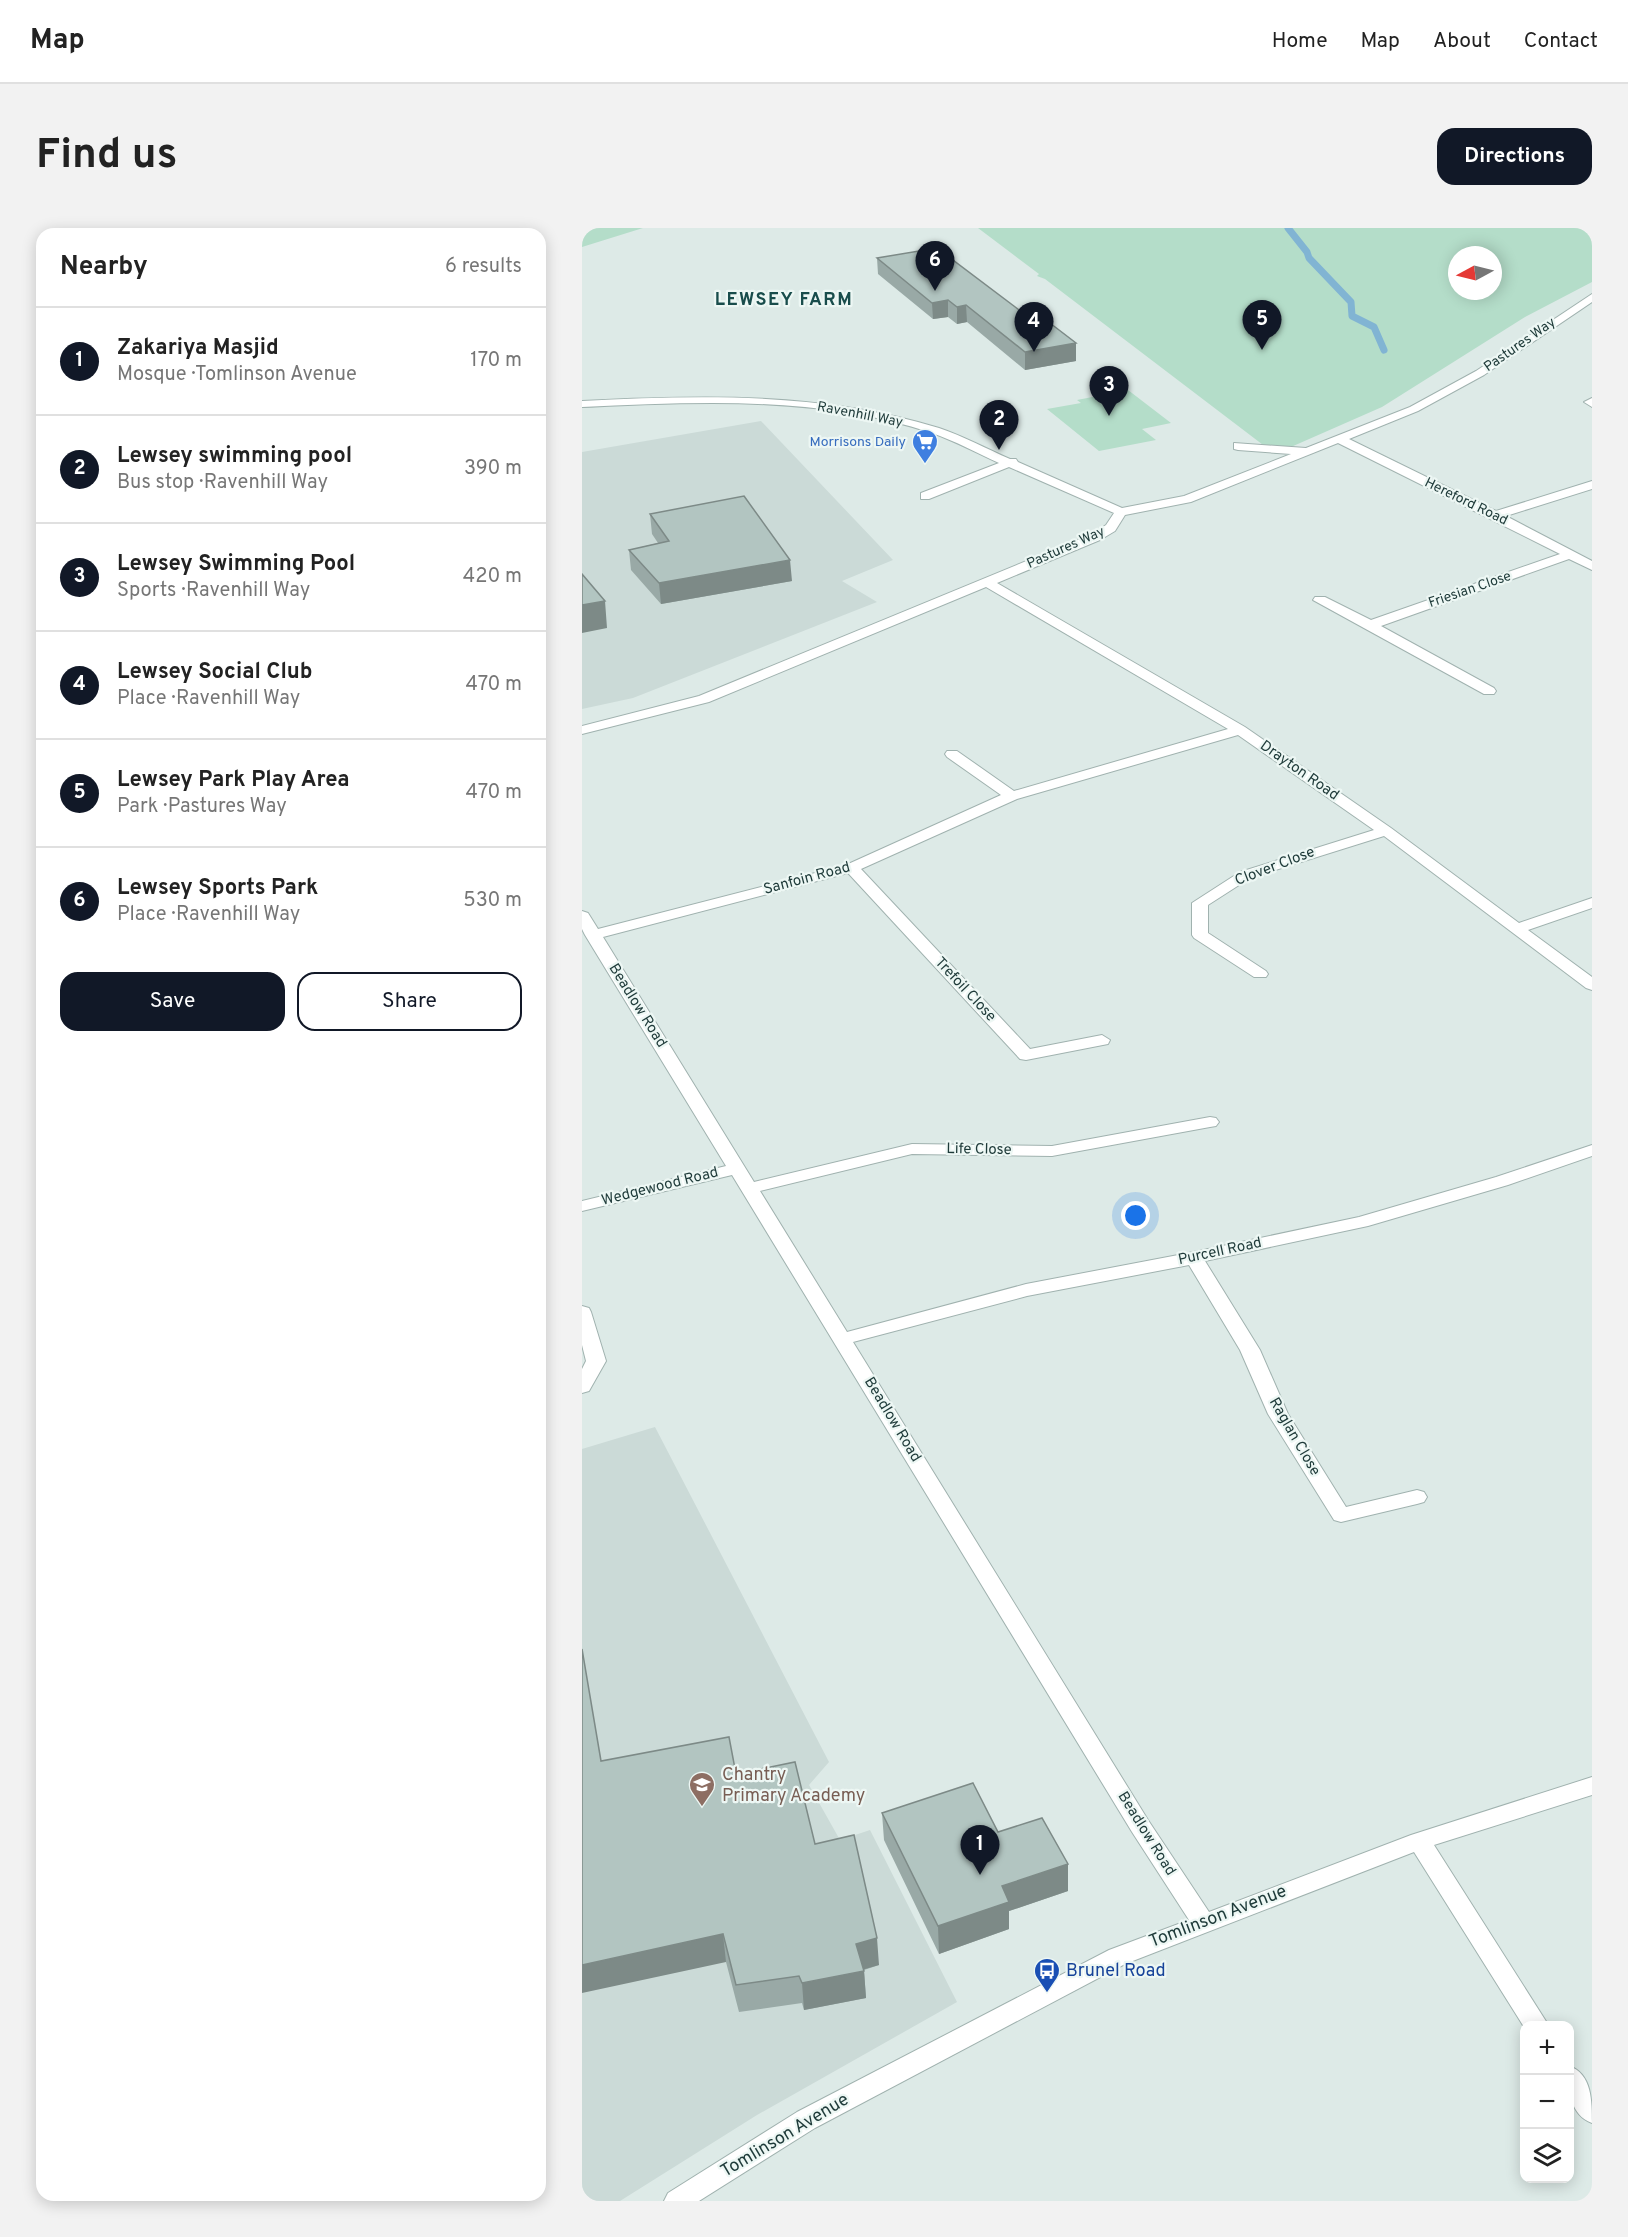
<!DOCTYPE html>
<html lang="en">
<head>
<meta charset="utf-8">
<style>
  body { margin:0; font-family:Overpass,sans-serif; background:#f2f2f2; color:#222 }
  .controls { position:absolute; right:18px; bottom:18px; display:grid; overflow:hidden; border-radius:12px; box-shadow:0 3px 15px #0003 }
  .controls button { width:54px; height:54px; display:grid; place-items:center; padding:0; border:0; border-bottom:2px solid #e0e0e0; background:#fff; color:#222; font:30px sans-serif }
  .compass { position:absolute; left:866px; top:18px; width:54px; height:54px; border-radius:50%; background:#fff; box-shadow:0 3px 15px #0003; rotate:263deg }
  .you { position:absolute; left:554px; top:988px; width:21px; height:21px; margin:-15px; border:4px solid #fff; border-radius:50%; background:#1a73e8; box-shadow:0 0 0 9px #1a73e833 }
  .badge { display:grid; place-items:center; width:39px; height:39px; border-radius:50%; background:#111827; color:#fff; font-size:20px; font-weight:700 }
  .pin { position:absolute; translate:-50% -50px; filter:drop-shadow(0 2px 3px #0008) }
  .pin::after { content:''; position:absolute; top:32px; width:21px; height:18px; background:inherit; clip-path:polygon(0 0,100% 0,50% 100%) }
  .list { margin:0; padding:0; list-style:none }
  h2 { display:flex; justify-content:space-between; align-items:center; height:78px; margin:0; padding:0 24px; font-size:26px }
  h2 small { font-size:20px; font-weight:400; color:#767676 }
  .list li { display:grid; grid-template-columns:39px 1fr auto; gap:18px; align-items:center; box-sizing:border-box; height:108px; padding:0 24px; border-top:2px solid #e0e0e0 }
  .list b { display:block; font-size:22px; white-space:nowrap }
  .list p { margin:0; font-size:20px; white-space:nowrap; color:#767676 }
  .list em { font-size:20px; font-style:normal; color:#767676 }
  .actions { display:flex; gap:12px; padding:18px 24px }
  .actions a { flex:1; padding:14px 0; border:2px solid #111827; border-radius:18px; text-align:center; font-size:21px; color:#111827 }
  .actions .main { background:#111827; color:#fff }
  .icon { flex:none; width:33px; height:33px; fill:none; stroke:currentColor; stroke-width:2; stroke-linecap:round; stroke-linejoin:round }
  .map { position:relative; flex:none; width:1010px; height:1973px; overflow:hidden; border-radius:18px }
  header { display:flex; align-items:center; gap:36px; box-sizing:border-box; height:84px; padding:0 30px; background:#fff; border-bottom:2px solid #e0e0e0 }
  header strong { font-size:28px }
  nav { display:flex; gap:33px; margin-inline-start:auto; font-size:21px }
  .intro { display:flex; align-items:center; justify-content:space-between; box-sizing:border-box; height:144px; padding:0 36px }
  h1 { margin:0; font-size:42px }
  .button { padding:15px 27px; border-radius:18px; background:#111827; color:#fff; font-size:21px; font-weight:700 }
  main { display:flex; gap:36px; padding:0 36px }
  aside { flex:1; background:#fff; border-radius:18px; box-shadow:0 3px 15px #0003 }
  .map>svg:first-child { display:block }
</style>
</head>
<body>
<header>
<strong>Map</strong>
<nav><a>Home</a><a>Map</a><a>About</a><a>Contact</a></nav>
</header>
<div class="intro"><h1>Find us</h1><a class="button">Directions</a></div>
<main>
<aside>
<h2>Nearby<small>6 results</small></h2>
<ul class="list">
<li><span class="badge">1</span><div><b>Zakariya Masjid</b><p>Mosque · Tomlinson Avenue</p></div><em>170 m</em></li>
<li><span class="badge">2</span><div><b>Lewsey swimming pool</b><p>Bus stop · Ravenhill Way</p></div><em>390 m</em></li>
<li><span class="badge">3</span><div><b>Lewsey Swimming Pool</b><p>Sports · Ravenhill Way</p></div><em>420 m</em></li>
<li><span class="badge">4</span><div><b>Lewsey Social Club</b><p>Place · Ravenhill Way</p></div><em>470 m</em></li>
<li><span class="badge">5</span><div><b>Lewsey Park Play Area</b><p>Park · Pastures Way</p></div><em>470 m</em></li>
<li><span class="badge">6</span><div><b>Lewsey Sports Park</b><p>Place · Ravenhill Way</p></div><em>530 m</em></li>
</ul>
<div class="actions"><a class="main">Save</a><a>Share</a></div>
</aside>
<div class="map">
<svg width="1010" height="1973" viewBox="0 0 1010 1973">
  <rect width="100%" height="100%" fill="#ddeae7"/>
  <path fill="#cbdad7" d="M179 193 311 332 260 353 295 374 51 470 0 481V224Z
    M73 1199 247 1534 227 1557 258 1612 288 1602 375 1774 175 1887 38 1973H7L0 1964V1221Z"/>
  <path fill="#b4ddc9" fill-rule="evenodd" d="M0 0H61L0 19Z
    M396 0H1010V54L943 89 800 179 693 226 463 51 455 48 457 46ZM875 27H911V63H875Z
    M546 162 589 195 560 201 574 212 517 223 465 181 499 175 495 172Z"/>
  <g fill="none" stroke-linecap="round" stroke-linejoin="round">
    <path stroke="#81b4d3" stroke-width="7" d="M706 0 725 24 727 30 769 74 770 88 792 99 802 122"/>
    <defs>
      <path id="minor" d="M1010 66V74L902 147 836 183 767 211 914 283 1010 253V261L924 288 1010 333V342L987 331 799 398 912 460 914 463 912 466H902L731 372 733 369H743L789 392 978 326 756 215 609 274 543 287 533 303 518 312 415 355 663 499 809 600 937 695 1010 670V680L946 702 1010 749V762L1004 760 802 608 668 650 626 677V705L684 743 686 746 684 749H672L612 710 610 707V675L658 644 792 602 656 507 435 571 279 641 448 821 520 807 528 812 526 816 444 832 438 831 266 645 21 709 172 954 330 916 470 918 628 889 634 890 637 894 634 898 628 899 470 928 330 926 178 963 265 1104 444 1056 612 1024 777 989 914 949 1010 917V928L926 957 786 998 623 1033 678 1122 706 1186 764 1279 835 1262 842 1264 845 1269 842 1274 835 1276 759 1294 752 1292 686 1186 658 1122 607 1037 445 1068 271 1114 566 1592 627 1684 829 1607 1010 1549V1567L852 1617 967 1798 942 1799 832 1624 543 1736 233 1900 117 1973H82L86 1965 215 1884 527 1722 607 1692 550 1604 150 947 0 983V973L144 938 3 707 0 701V683L6 685 16 701 264 637 419 567 365 529 363 526 365 523H375L432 563 646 501 404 359 127 474 0 506V498L117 468 510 306 524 297 532 285 427 239 347 271H339V265L417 235C395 225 373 213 350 205 237 167 116 174 0 179V173C121 167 240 164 357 200 381 208 405 221 428 231H434L436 234 540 280 602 268 709 226 656 222 652 221V215L724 220 828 179 894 143Z
        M1010 170V179L1002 174Z
        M0 1078 7 1080 9 1084 24 1133 7 1163 0 1165V1141L4 1133 0 1117Z
        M987 1838C1010 1846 1010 1873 1010 1895 986 1886 987 1859 987 1838Z"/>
    </defs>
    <use href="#minor" stroke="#a0b2af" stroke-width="2"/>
    <use href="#minor" fill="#fff" fill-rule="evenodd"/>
  </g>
  <path fill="#99a9a6" d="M295 30 449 91 494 115V133L443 142 385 94 375 96 366 89 351 91 296 46Z
    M68 286 210 353 79 376 49 342 47 322 76 315 70 306Z
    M19 1533 154 1546 297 1737 282 1742 284 1770 222 1782 220 1775 157 1784 144 1734Z
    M300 1585 416 1604 486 1636V1663L427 1683V1701L357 1726 302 1612Z"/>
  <path fill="#7d8a87" d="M366 72V89L351 91 350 75Z
    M384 77 385 94 375 96V79Z
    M494 115V133L443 142V124Z
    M208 332 210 353 79 376 77 355Z
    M23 373 25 400 0 405V377Z
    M486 1636V1663L427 1683V1701L357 1726 356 1698 420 1658Z
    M141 1706 144 1734 0 1765V1737Z
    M295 1710 297 1737 276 1743 274 1716Z
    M282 1743 284 1770 222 1782 220 1755Z"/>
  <path fill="#b2c5c1" stroke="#7d8a87" stroke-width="1.5" d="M355 20 449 91 460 89 494 115 443 124 384 77 375 79 366 72 350 75 295 30Z
    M162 268 208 332 77 355 47 322 87 313 68 286Z
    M0 346 23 373 0 377Z
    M0 1421 19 1533 147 1509 154 1546 213 1534 233 1616 272 1607 295 1710 274 1716 282 1743 220 1755 217 1748 154 1757 141 1706 0 1737Z
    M391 1555 416 1604 460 1590 486 1636 420 1658 427 1674 356 1698 300 1585Z"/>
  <defs>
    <symbol id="supermarket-pin" viewBox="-11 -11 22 30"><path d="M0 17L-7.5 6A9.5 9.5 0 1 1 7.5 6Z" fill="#3f7fe0" stroke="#edf7f4"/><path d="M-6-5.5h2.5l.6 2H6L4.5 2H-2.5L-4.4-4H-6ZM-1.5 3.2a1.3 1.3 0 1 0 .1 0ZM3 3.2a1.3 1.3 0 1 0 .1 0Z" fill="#fff"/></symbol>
    <symbol id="school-pin" viewBox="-11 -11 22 30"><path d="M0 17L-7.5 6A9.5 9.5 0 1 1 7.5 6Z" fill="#8d6e63" stroke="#edf7f4"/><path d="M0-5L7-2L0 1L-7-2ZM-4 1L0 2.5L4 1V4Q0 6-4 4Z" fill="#fff"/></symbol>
    <symbol id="bus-pin" viewBox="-11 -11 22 30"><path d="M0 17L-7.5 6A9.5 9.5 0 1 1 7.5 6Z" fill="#1a4fb4" stroke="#edf7f4"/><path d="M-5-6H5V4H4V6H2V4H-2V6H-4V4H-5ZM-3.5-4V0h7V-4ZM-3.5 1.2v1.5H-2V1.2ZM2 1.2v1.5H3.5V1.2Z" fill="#fff"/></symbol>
  </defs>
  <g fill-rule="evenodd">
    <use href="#supermarket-pin" x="328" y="199" width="30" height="40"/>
    <use href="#school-pin" x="105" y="1542" width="30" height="40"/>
    <use href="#bus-pin" x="450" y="1728" width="30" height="40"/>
  </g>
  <g text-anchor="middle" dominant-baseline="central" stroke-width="4.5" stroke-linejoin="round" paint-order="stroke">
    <g font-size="14" fill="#1e3a39" stroke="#edf7f4">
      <text transform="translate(938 117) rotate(-35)">Pastures Way</text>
      <text transform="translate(278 187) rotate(11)">Ravenhill Way</text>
      <text transform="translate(884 274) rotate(26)">Hereford Road</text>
      <text transform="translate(484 320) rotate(-24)">Pastures Way</text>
      <text transform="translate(888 362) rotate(-19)">Friesian Close</text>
    </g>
    <g font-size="14" fill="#366cbe" stroke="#edf7f4" text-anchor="end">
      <text x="324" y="214">Morrisons Daily</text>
    </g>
    <g font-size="15" fill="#1e3a39" stroke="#edf7f4">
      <text transform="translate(717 543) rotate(35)">Drayton Road</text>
      <text transform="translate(693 639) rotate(-21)">Clover Close</text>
      <text transform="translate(225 651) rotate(-15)">Sanfoin Road</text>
      <text transform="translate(383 762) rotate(47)">Trefoil Close</text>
      <text transform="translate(55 778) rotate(58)">Beadlow Road</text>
      <text transform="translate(397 922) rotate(1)">Life Close</text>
      <text transform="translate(78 959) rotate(-14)">Wedgewood Road</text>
      <text transform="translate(638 1024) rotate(-12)">Purcell Road</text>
      <text transform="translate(310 1192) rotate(59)">Beadlow Road</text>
      <text transform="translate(712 1209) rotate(60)">Raglan Close</text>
      <text transform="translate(564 1606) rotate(58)">Beadlow Road</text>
    </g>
    <g font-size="18" font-weight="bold" letter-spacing="1.5" fill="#194d4c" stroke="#edf7f4">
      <text x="202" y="72">LEWSEY FARM</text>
    </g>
    <g font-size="18" fill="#785e54" stroke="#edf7f4" text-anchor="start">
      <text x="140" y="1547">Chantry<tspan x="140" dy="21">Primary Academy</tspan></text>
    </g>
    <g font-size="18" fill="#1e3a39" stroke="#edf7f4">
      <text transform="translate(636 1689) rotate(-21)">Tomlinson Avenue</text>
      <text transform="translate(203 1908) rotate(-31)">Tomlinson Avenue</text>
    </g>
    <g font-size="18" fill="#164399" stroke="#edf7f4" text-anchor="start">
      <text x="484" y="1743">Brunel Road</text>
    </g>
  </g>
</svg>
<div class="controls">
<button>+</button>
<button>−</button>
<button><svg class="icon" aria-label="layers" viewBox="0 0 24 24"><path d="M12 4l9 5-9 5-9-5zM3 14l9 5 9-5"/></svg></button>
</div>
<svg class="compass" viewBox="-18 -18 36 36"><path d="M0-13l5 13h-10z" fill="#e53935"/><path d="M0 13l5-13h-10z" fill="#767676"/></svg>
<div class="you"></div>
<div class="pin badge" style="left:398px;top:1647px">1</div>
<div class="pin badge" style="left:417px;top:222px">2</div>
<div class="pin badge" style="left:527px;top:188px">3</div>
<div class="pin badge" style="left:452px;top:124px">4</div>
<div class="pin badge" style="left:680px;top:122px">5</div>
<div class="pin badge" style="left:353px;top:63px">6</div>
</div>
</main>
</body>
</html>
